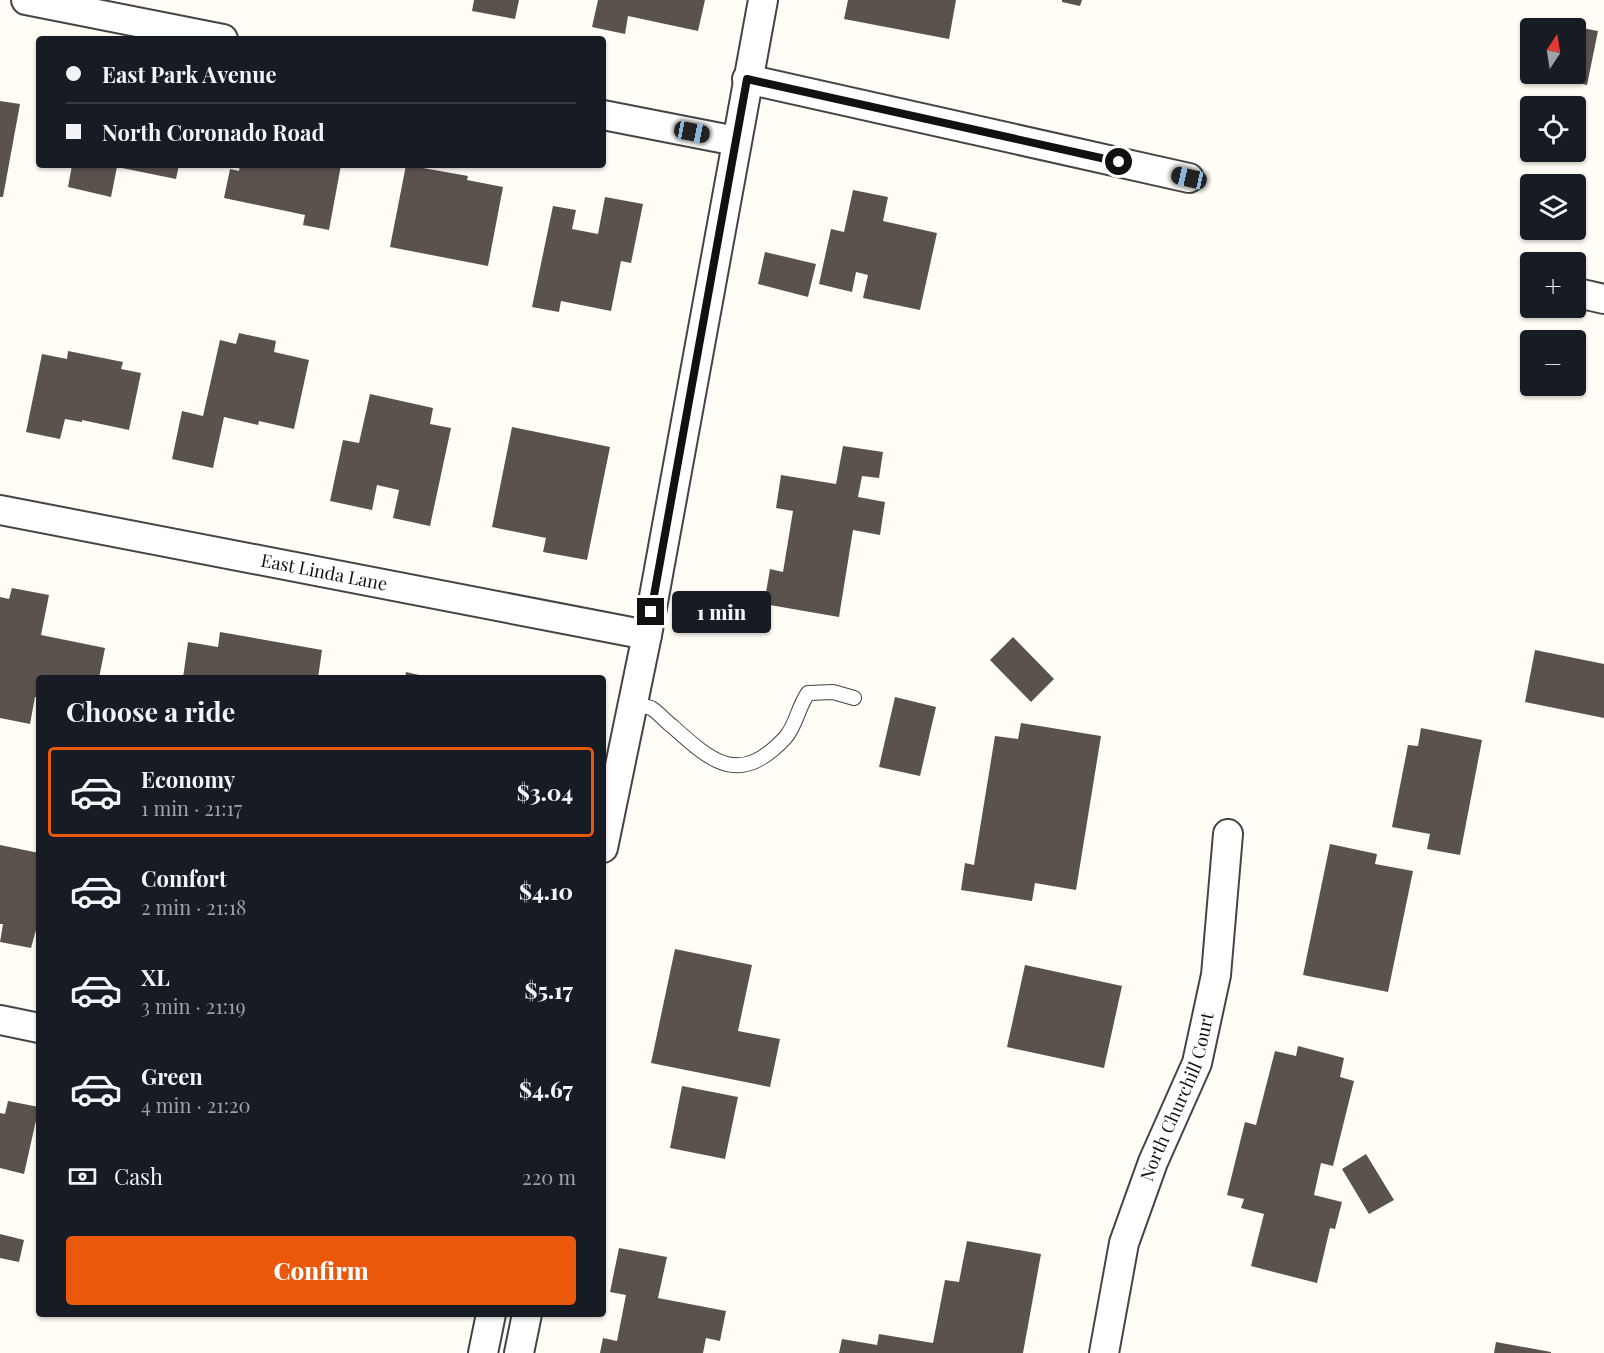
<!DOCTYPE html>
<html lang="en">
<head>
<meta charset="utf-8">
<style>
	:root { --surface:#171b24; --page:#20242c; --text:#f1f3f6; --muted:#9ea1a6; --line:#363941; --accent:#ea580c }
	body { margin:0; font-family:"Playfair Display",serif; background:var(--page); color:var(--text); height:100vh; display:flex; flex-direction:column; font-size:22px; white-space:nowrap }
	* { box-sizing:border-box; margin:0 }
	p { font-size:20px; color:var(--muted) }
	.icon { flex:none; width:33px; height:33px; fill:none; stroke:currentColor; stroke-width:2; stroke-linecap:round; stroke-linejoin:round }
	.map { position:relative; flex:1; overflow:hidden }
	.details { position:absolute; left:36px; top:675px; width:570px; height:642px; display:flex; flex-direction:column; background:var(--surface); border-radius:6px; box-shadow:0 2px 4px #0004 }
	.details>* { flex:none }
	.guide { position:absolute; left:36px; top:36px; width:570px; height:132px; border-radius:6px; box-shadow:0 2px 4px #0004; display:grid; align-content:center; height:132px; padding:0 30px; background:var(--surface) }
	.needle { width:39px; rotate:12deg }
	.fabs { position:absolute; left:1520px; top:18px; display:grid; gap:12px }
	.fabs a { display:grid; place-items:center; width:66px; height:66px; border-radius:6px; background:var(--surface); box-shadow:0 2px 4px #0004; font-size:30px }
	.end { position:absolute; width:27px; height:27px; margin:-14px; border:8px solid #111; background:#fff; box-shadow:0 0 0 3px #fff }
	.from { border-radius:50% }
	.bubble { position:absolute; height:42px; border-radius:6px; background:var(--surface); box-shadow:0 2px 4px #0004; font-size:20px; font-weight:800; line-height:42px; text-align:center }
	.car { position:absolute; width:18px; height:36px; margin:-18px -9px; border-radius:8px; box-shadow:0 0 4px 2px #0007; background:linear-gradient(#222 24%,#8ab4d8 0 40%,#222 0 76%,#8ab4d8 0 86%,#222 0) }
	.guide b { display:flex; align-items:center; gap:21px; height:57px; font-size:22px }
	.guide b+b { border-top:2px solid var(--line) }
	.guide i { width:15px; height:15px; background:var(--text) }
	ul { padding:0; list-style:none }
	li { display:flex; align-items:center; gap:18px; height:90px; margin:0 12px 9px; padding:0 18px; border:3px solid transparent; border-radius:6px }
	li div { flex:1 }
	li b { display:block; font-size:22px }
	li em { font-style:normal; font-weight:800 }
	li.current { border-color:var(--accent) }
	li>.icon { width:54px; height:54px; stroke-width:1.5 }
	h2 { padding:0 30px; font-size:27px; line-height:72px }
	.pay { display:flex; align-items:center; gap:15px; height:66px; padding:0 30px; font-size:22px }
	.pay p { margin-inline-start:auto }
	.action { display:flex; gap:12px; margin-top:auto; padding:12px 30px }
	.action a { flex:1; height:69px; border-radius:6px; background:var(--accent); color:#fff; font-size:24px; font-weight:800; line-height:69px; text-align:center }
	.map>svg:first-child { display:block }
	.building { fill:#5a524d }
	.lines { fill:none; stroke-linecap:round; stroke-linejoin:round }
	.service-casing { stroke:#444; stroke-width:16 }
	.minor-casing { stroke:#444; stroke-width:32 }
	.service { stroke:#fff; stroke-width:14 }
	.minor { stroke:#fff; stroke-width:28 }
	.route { stroke:#111; stroke-width:8 }
	.labels { text-anchor:middle; stroke-width:6; stroke-linejoin:round; paint-order:stroke }
	.street-label { font-size:18px; fill:#111; stroke:#fff }
</style>
</head>
<body>
<div class="map">
<svg width="1604" height="1353" viewBox="0 0 1604 1353">
	<rect width="100%" height="100%" fill="#fffdf5"/>
	<path class="building" d="M474,0H519L515,19L472,11Z
		M598,0H705L698,31L628,16L625,34L592,27Z
		M848,0H956L949,39L844,19Z
		M1062,0H1082L1080,6L1062,2Z
		M1556,23L1598,31L1587,85L1545,76L1546,74H1575V28H1555Z
		M0,101L20,104L3,197H0Z
		M72,165H179L176,179L117,167L111,197L68,187Z
		M240,165H341L329,230L303,225L305,215L224,198L230,169L239,171Z
		M406,165L468,176L467,180L503,187L488,266L390,247Z
		M853,190L888,197L883,221L937,233L920,310L863,298L868,275L856,272L852,292L819,284L831,229L844,232Z
		M605,197L643,204L631,263L621,261L611,311L561,301L559,312L532,307L553,206L576,210L572,229L598,234Z
		M765,252L816,264L808,297L758,284Z
		M239,333L276,341L274,352L309,360L294,429L259,421L258,425L224,417L213,468L172,459L182,411L203,416L220,340L236,344Z
		M68,351L123,362L121,369L141,373L129,430L82,420V422L65,419L60,439L26,432L42,354L67,359Z
		M370,394L433,408L430,424L451,428L430,526L393,518L399,490L377,485L372,510L330,501L343,440L359,443Z
		M512,427L610,447L587,560L543,552L546,538L492,527Z
		M843,446L883,452L879,478L862,476L858,497L885,502L880,535L853,530L839,617L764,604L770,569L783,572L793,511L776,508L781,475L836,484Z
		M12,588L49,595L41,635L105,648L99,678H39V697H35L30,724L0,718V597L9,599Z
		M220,632L322,650L318,678H183L188,642L218,647Z
		M1013,637L1054,679L1031,702L990,660Z
		M1535,650L1604,664V718L1525,702Z
		M406,672L428,677V678H405Z
		M895,697L936,707L920,776L879,767Z
		M1021,723L1101,736L1076,890L1035,883L1032,901L961,890L965,863L974,865L995,736L1018,739Z
		M1421,728L1482,740L1460,855L1427,849L1430,834L1392,827L1408,745L1418,746Z
		M1330,844L1377,854L1375,864L1413,871L1388,992L1303,975Z
		M0,845L39,853V919L31,948L0,942L3,924H0Z
		M675,949L752,965L738,1031L780,1039L770,1087L651,1063Z
		M1025,965L1122,986L1104,1068L1007,1047Z
		M1298,1046L1344,1058L1340,1077L1354,1081L1333,1166L1321,1163L1314,1195L1342,1202L1335,1229L1330,1228L1317,1283L1251,1266L1264,1214L1241,1208L1244,1199L1227,1195L1245,1122L1256,1125L1275,1051L1296,1056Z
		M682,1086L738,1097L725,1159L670,1148Z
		M8,1101L39,1107L24,1174L0,1168V1113L5,1114Z
		M1366,1154L1394,1200L1369,1214L1342,1169Z
		M0,1234L24,1240L19,1262L0,1258Z
		M967,1241L1041,1254L1023,1353H839L842,1339L877,1345L879,1334L933,1343L945,1280L959,1282Z
		M619,1248L667,1257L658,1298L726,1311L720,1341L706,1338L703,1353H600L603,1338L617,1341L626,1295L610,1292Z
		M1496,1342L1551,1352V1353H1494Z"/>
	<g class="lines">
		<defs>
			<path id="service" d="M633,703C638,705 645,706 651,708C658,712 665,721 672,726C712,762 739,787 785,738C796,726 798,707 808,693L833,692L854,698"/>
			<g id="minor">
				<path d="M26,0L223,39"/>
				<path d="M747,79L1189,178"/>
				<path d="M603,115L736,141"/>
				<path d="M1582,294L1604,299"/>
				<path id="s1" d="M0,510L647,635"/>
				<path d="M603,848L647,635L763,0"/>
				<path d="M0,1020L39,1028"/>
				<path d="M483,1353L491,1314"/>
				<path d="M519,1353L527,1314"/>
				<path id="s2" d="M1104,1353L1124,1243L1153,1162L1197,1063L1216,975L1228,834"/>
			</g>
		</defs>
		<use href="#service" class="service-casing"/>
		<use href="#minor" class="minor-casing"/>
		<use href="#service" class="service"/>
		<use href="#minor" class="minor"/>
	</g>
	<g class="lines">
		<path class="route" d="M651,612L747,79L1119,162"/>
	</g>
	<g class="labels">
		<g class="street-label">
			<text dy="6" stroke="none"><textPath href="#s1" startOffset="330">East Linda Lane</textPath></text>
			<text dy="6" stroke="none"><textPath href="#s2" startOffset="268">North Churchill Court</textPath></text>
		</g>
	</g>
</svg>
<div class="fabs">
<a><svg class="needle" viewBox="-14 -14 28 28"><path d="M0-13l5 13h-10z" fill="#e53935"/><path d="M0 13l5-13h-10z" fill="#9ea1a6"/></svg></a>
<a><svg class="icon" aria-label="locate" viewBox="0 0 24 24"><circle cx="12" cy="12" r="6"/><path d="M12 2v4M12 18v4M2 12h4M18 12h4"/></svg></a>
<a><svg class="icon" aria-label="layers" viewBox="0 0 24 24"><path d="M12 4l9 5-9 5-9-5zM3 14l9 5 9-5"/></svg></a>
<a>+</a>
<a>−</a>
</div>
<i class="end from" style="left:1119px;top:162px"></i>
<i class="end" style="left:651px;top:612px"></i>
<div class="bubble" style="left:672px;top:591px;width:99px">1 min</div>
<i class="car" style="left:692px;top:132px;rotate:101deg"></i>
<i class="car" style="left:1189px;top:178px;rotate:283deg"></i>
<div class="guide">
<b><i class="from"></i>East Park Avenue</b>
<b><i></i>North Coronado Road</b>
</div>
<section class="details">
<h2>Choose a ride</h2>
<ul>
<li class="current"><svg class="icon" aria-label="car" viewBox="0 0 24 24"><path d="M5 17H2v-5l4-1 3-4h7l3 4 3 1v5h-3M9 17h6M6 11h13"/><circle cx="7" cy="17" r="2"/><circle cx="17" cy="17" r="2"/></svg><div><b>Economy</b><p>1 min · 21:17</p></div><em>$3.04</em></li>
<li><svg class="icon" aria-label="car" viewBox="0 0 24 24"><path d="M5 17H2v-5l4-1 3-4h7l3 4 3 1v5h-3M9 17h6M6 11h13"/><circle cx="7" cy="17" r="2"/><circle cx="17" cy="17" r="2"/></svg><div><b>Comfort</b><p>2 min · 21:18</p></div><em>$4.10</em></li>
<li><svg class="icon" aria-label="car" viewBox="0 0 24 24"><path d="M5 17H2v-5l4-1 3-4h7l3 4 3 1v5h-3M9 17h6M6 11h13"/><circle cx="7" cy="17" r="2"/><circle cx="17" cy="17" r="2"/></svg><div><b>XL</b><p>3 min · 21:19</p></div><em>$5.17</em></li>
<li><svg class="icon" aria-label="car" viewBox="0 0 24 24"><path d="M5 17H2v-5l4-1 3-4h7l3 4 3 1v5h-3M9 17h6M6 11h13"/><circle cx="7" cy="17" r="2"/><circle cx="17" cy="17" r="2"/></svg><div><b>Green</b><p>4 min · 21:20</p></div><em>$4.67</em></li>
</ul>
<div class="pay"><svg class="icon" aria-label="cash" viewBox="0 0 24 24"><path d="M3 7h18v10H3z"/><circle cx="12" cy="12" r="2"/></svg>Cash<p>220 m</p></div>
<div class="action"><a>Confirm</a></div>
</section>
</div>
</body>
</html>
